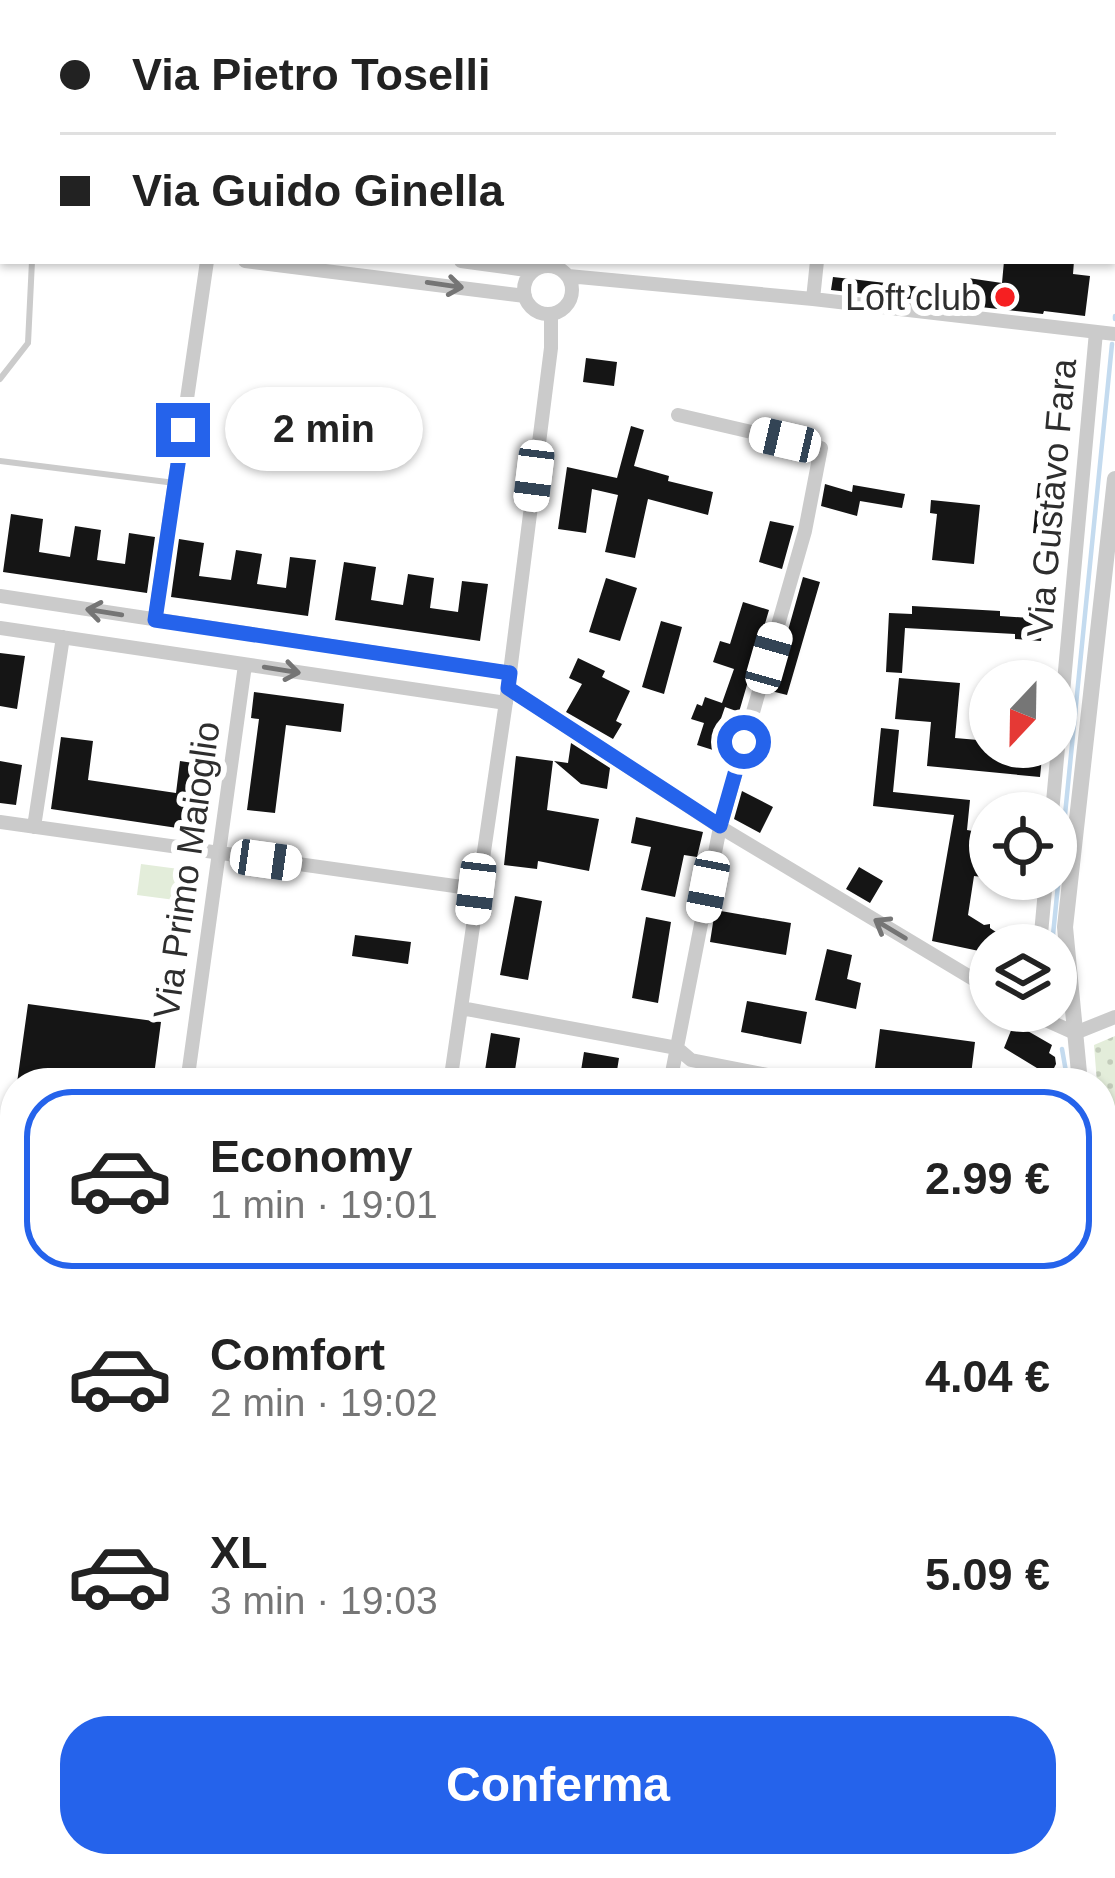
<!DOCTYPE html>
<html lang="it">
<head>
<meta charset="utf-8">
<style>
	:root { --surface:#fff; --page:#f6f6f6; --text:#222; --muted:#767676; --line:#e0e0e0; --accent:#2563eb }
	body { margin:0; font-family:Helvetica,sans-serif; background:var(--page); color:var(--text); height:100vh; display:flex; flex-direction:column; font-size:45px; white-space:nowrap }
	* { box-sizing:border-box; margin:0 }
	p { font-size:39px; color:var(--muted) }
	.icon { flex:none; width:66px; height:66px; fill:none; stroke:currentColor; stroke-width:2; stroke-linecap:round; stroke-linejoin:round }
	.map { position:relative; flex:1; overflow:hidden }
	.drawer { position:absolute; left:0px; top:1068px; width:1116px; height:810px; display:flex; flex-direction:column; background:var(--surface); border-radius:48px 48px 0 0; box-shadow:0 3px 9px #0004 }
	.drawer>* { flex:none }
	.banner { position:absolute; left:0px; top:0px; width:1116px; height:264px; box-shadow:0 3px 9px #0004; display:grid; align-content:center; height:264px; padding:0 60px; background:var(--surface) }
	.needle { width:78px; rotate:202deg }
	.tools { position:absolute; left:969px; top:660px; display:grid; gap:24px }
	.tools a { display:grid; place-items:center; width:108px; height:108px; border-radius:50%; background:var(--surface); box-shadow:0 3px 9px #0004; font-size:60px }
	.end { position:absolute; width:54px; height:54px; margin:-27px; border:15px solid #2563eb; background:#fff; box-shadow:0 0 0 6px #fff }
	.from { border-radius:50% }
	.bubble { position:absolute; height:84px; border-radius:42px; background:var(--surface); box-shadow:0 3px 9px #0004; font-size:39px; font-weight:800; line-height:84px; text-align:center }
	.car { position:absolute; width:36px; height:72px; margin:-36px -18px; border-radius:15px; box-shadow:0 0 9px 3px #0007; background:linear-gradient(#fff 24%,#345 0 40%,#fff 0 76%,#345 0 86%,#fff 0) }
	.banner b { display:flex; align-items:center; gap:42px; height:114px; font-size:45px }
	.banner b+b { border-top:3px solid var(--line) }
	.banner i { width:30px; height:30px; background:var(--text) }
	ul { padding:21px 0 0; list-style:none }
	li { display:flex; align-items:center; gap:36px; height:180px; margin:0 24px 18px; padding:0 36px; border:6px solid transparent; border-radius:48px }
	li div { flex:1 }
	li b { display:block; font-size:45px }
	li em { font-style:normal; font-weight:800 }
	li.active { border-color:var(--accent) }
	li>.icon { width:108px; height:108px; stroke-width:1.5 }
	.button { display:flex; gap:24px; margin-top:auto; padding:24px 60px }
	.button a { flex:1; height:138px; border-radius:48px; background:var(--accent); color:#fff; font-size:48px; font-weight:800; line-height:138px; text-align:center }
	.map>svg:first-child { display:block }
	.grass { fill:url(#grass-dots) }
	.pitch { fill:#e3edda }
	.lines { fill:none; stroke-linecap:round; stroke-linejoin:round }
	.stream { stroke:#c4dbef; stroke-width:4.5 }
	.building { fill:#151515 }
	.service { stroke:#cbcbcb; stroke-width:6 }
	.minor { stroke:#cbcbcb; stroke-width:14 }
	.tertiary { stroke:#cbcbcb; stroke-width:16 }
	.primary { stroke:#a6a6a6; stroke-width:21 }
	.oneway { stroke:#757575 }
	.route { stroke:#2563eb; stroke-width:15 }
	.poi-dot { fill:#f61f21; stroke:#fff; stroke-width:4.5 }
	.labels { text-anchor:middle; stroke-width:12; stroke-linejoin:round; paint-order:stroke }
	.poi-label { font-size:36px; fill:#2e2e2e; stroke:#fff; text-anchor:end }
	.street-label { font-size:36px; fill:#2e2e2e; stroke:#fff }
</style>
</head>
<body>
<div class="map">
<svg width="1115" height="1878" viewBox="0 0 1115 1878">
	<defs>
		<pattern id="grass-dots" width="8" height="8" patternUnits="userSpaceOnUse" patternTransform="scale(3)"><rect width="8" height="8" fill="#e3edda"/><path d="M2 2h.1M6 6h.1" fill="none" stroke="#c3ccbb" stroke-width="1.8" stroke-linecap="round"/></pattern>
	</defs>
	<rect width="100%" height="100%" fill="#fff"/>
	<path class="grass" d="M1115,1036V1159L1105,1162L1101,1083H1097L1094,1045Z"/>
	<path class="pitch" d="M141,864L194,871L190,902L137,895Z"/>
	<g class="lines">
		<path class="stream" d="M1115,319V316
			M1052,945L1112,344
			M1062,1049L1068,1083"/>
	</g>
	<path class="building" d="M1004,261H1074L1073,274L1090,276L1085,316L1044,311L1043,314L831,290L833,277L965,292L968,278L1002,283Z
		M586,358L617,362L614,386L583,382Z
		M631,426L644,430L634,466L669,476L668,481L713,492L708,515L648,499L635,558L605,552L618,495L592,489L586,533L558,529L567,467L617,478Z
		M1038,483L1068,486L1063,536L1033,533Z
		M825,484L852,492L853,485L905,494L902,508L860,501L857,516L821,506Z
		M931,500L980,505L974,564L932,560L937,514L930,513Z
		M11,514L43,519L39,552L70,557L75,526L101,530L97,560L125,564L129,533L155,537L147,593L3,572Z
		M770,521L794,526L782,569L759,562Z
		M179,539L204,543L199,576L231,580L236,550L262,554L257,584L286,588L290,557L316,560L308,616L171,597Z
		M344,562L376,567L371,600L403,605L408,574L434,578L430,608L458,612L462,581L488,584L480,641L335,620Z
		M803,577L820,582L787,695L771,691Z
		M606,578L637,588L620,641L589,632Z
		M743,602L769,610L739,712L725,707L716,733L734,739L729,755L697,745L704,723L691,719L697,704L702,706L705,697L722,703L734,669L713,662L720,641L730,644Z
		M912,606L1000,611V616L1043,619L1041,641L1015,639V634L905,628L902,673L886,672L889,613L912,614Z
		M661,621L682,627L664,694L642,687Z
		M0,653L25,656L17,709L0,706Z
		M578,658L605,671L602,677L630,691L616,721L622,724L613,739L566,712L582,684L569,678Z
		M899,678L960,683L955,738L990,741V747H1043L1040,777L927,766L931,722L895,719Z
		M254,692L344,704L341,732L286,725L275,813L247,810L259,719L251,718Z
		M881,728L899,730L893,792L970,800L967,830L990,834V878L974,876L968,915L984,925L990,924V928L999,934L995,945H990V976L976,967L979,951L932,941L954,815L873,806Z
		M61,737L93,741L88,780L176,793L180,761L213,766L204,832L51,809Z
		M571,743L610,768L607,789L581,784L554,761L568,763Z
		M516,756L553,761L547,810L599,819L589,871L538,861L537,869L504,865Z
		M0,761L22,765L16,805L0,803Z
		M742,791L773,807L760,833L734,819Z
		M636,817L703,832L697,857L684,855L675,897L641,890L651,847L631,843Z
		M859,867L883,881L870,903L846,889Z
		M515,896L542,901L528,980L500,975Z
		M715,910L791,923L786,955L710,942Z
		M646,917L671,922L658,1003L632,998Z
		M355,935L411,942L408,964L352,956Z
		M827,949L852,955L847,979L861,983L856,1009L815,1000Z
		M747,1001L807,1012L801,1044L741,1032Z
		M28,1004L161,1022L153,1083H17Z
		M1014,1023L1052,1045L1049,1053L1055,1057L1056,1064L1050,1076L1004,1048Z
		M880,1029L975,1042L970,1083H923L874,1076Z
		M491,1033L520,1038L513,1083H483Z
		M584,1052L619,1058L615,1083H579Z
		M1103,1320H1115V1396H1103Z
		M0,1355L15,1357V1452L0,1450Z
		M0,1478L15,1479V1563L0,1562Z
		M0,1854L15,1858V1863H33L75,1874L74,1878H0Z
		M171,1863H441L439,1878H168Z
		M999,1863H1054L1055,1878H1000Z"/>
	<g class="lines">
		<path class="service" d="M0,379L28,343L32,261
			M0,461L175,483
			M0,1470L15,1472"/>
		<path class="minor" d="M0,201L3,202
			M0,227H3
			M245,261L525,296
			M461,261L533,271
			M524 290a24 24 0 1 1 48 0a24 24 0 1 1-48 0Z
			M568,276L813,299L1115,334
			M813,299L817,261
			M0,596L510,673
			M155,619L207,261
			M0,628L506,703
			M508,688L720,827L990,989
			M1052,813L1096,332
			M0,822L476,889
			M34,827L63,637
			M1040,945L1046,879
			M461,1008L677,1048L691,1060L808,1083
			M1026,1011L1075,1033L1115,1017
			M187,1083L245,665
			M450,1083L508,688L551,348V314
			M670,1083L720,827L805,531L821,448L678,415
			M1101,1256L1115,1255
			M0,1319L15,1322
			M1101,1407H1115
			M1101,1491L1108,1486L1115,1487
			M1101,1509L1115,1514
			M1101,1722L1115,1805
			M669,1863L674,1878"/>
		<path class="tertiary" d="M1080,1083L1065,927L1115,479
			M651,1878L659,1863"/>
		<path class="primary" d="M0,1589L15,1590
			M1101,1614L1115,1615
			M1101,1631H1115"/>
	</g>
	<defs><path id="oneway-shaft" d="M-6 0H5M1.5-3L5.5 0L1.5 3" fill="none" stroke-width="1.6" stroke-linecap="round" stroke-linejoin="round" transform="scale(3)"/></defs>
	<g class="oneway">
		<use href="#oneway-shaft" transform="translate(445 285) rotate(8)"/>
		<use href="#oneway-shaft" transform="translate(104 612) rotate(-171)"/>
		<use href="#oneway-shaft" transform="translate(282 670) rotate(9)"/>
		<use href="#oneway-shaft" transform="translate(890 929) rotate(-149)"/>
	</g>
	<g class="lines">
		<path class="route" d="M183,430L155,620L510,673L508,688L720,826L744,742"/>
	</g>
	<circle class="poi-dot" cx="1005" cy="297" r="12"/>
	<g class="labels">
		<g class="poi-label">
			<text x="981" y="310">Loft club</text>
		</g>
		<g class="street-label">
			<text transform="translate(1051 498) rotate(-85)" y="13">Via Gustavo Fara</text>
			<text transform="translate(186 870) rotate(-82)" y="13">Via Primo Maioglio</text>
		</g>
	</g>
</svg>
<div class="tools">
<a><svg class="needle" viewBox="-14 -14 28 28"><path d="M0-13l5 13h-10z" fill="#e53935"/><path d="M0 13l5-13h-10z" fill="#767676"/></svg></a>
<a><svg class="icon" aria-label="locate" viewBox="0 0 24 24"><circle cx="12" cy="12" r="6"/><path d="M12 2v4M12 18v4M2 12h4M18 12h4"/></svg></a>
<a><svg class="icon" aria-label="layers" viewBox="0 0 24 24"><path d="M12 4l9 5-9 5-9-5zM3 14l9 5 9-5"/></svg></a>
</div>
<i class="end from" style="left:744px;top:742px"></i>
<i class="end" style="left:183px;top:430px"></i>
<div class="bubble" style="left:225px;top:387px;width:198px">2 min</div>
<i class="car" style="left:785px;top:440px;rotate:283deg"></i>
<i class="car" style="left:534px;top:476px;rotate:187deg"></i>
<i class="car" style="left:769px;top:658px;rotate:16deg"></i>
<i class="car" style="left:266px;top:860px;rotate:98deg"></i>
<i class="car" style="left:708px;top:887px;rotate:191deg"></i>
<i class="car" style="left:476px;top:889px;rotate:187deg"></i>
<div class="banner">
<b><i class="from"></i>Via Pietro Toselli</b>
<b><i></i>Via Guido Ginella</b>
</div>
<section class="drawer">
<ul>
<li class="active"><svg class="icon" aria-label="car" viewBox="0 0 24 24"><path d="M5 17H2v-5l4-1 3-4h7l3 4 3 1v5h-3M9 17h6M6 11h13"/><circle cx="7" cy="17" r="2"/><circle cx="17" cy="17" r="2"/></svg><div><b>Economy</b><p>1 min · 19:01</p></div><em>2.99 €</em></li>
<li><svg class="icon" aria-label="car" viewBox="0 0 24 24"><path d="M5 17H2v-5l4-1 3-4h7l3 4 3 1v5h-3M9 17h6M6 11h13"/><circle cx="7" cy="17" r="2"/><circle cx="17" cy="17" r="2"/></svg><div><b>Comfort</b><p>2 min · 19:02</p></div><em>4.04 €</em></li>
<li><svg class="icon" aria-label="car" viewBox="0 0 24 24"><path d="M5 17H2v-5l4-1 3-4h7l3 4 3 1v5h-3M9 17h6M6 11h13"/><circle cx="7" cy="17" r="2"/><circle cx="17" cy="17" r="2"/></svg><div><b>XL</b><p>3 min · 19:03</p></div><em>5.09 €</em></li>
</ul>
<div class="button"><a>Conferma</a></div>
</section>
</div>
</body>
</html>
